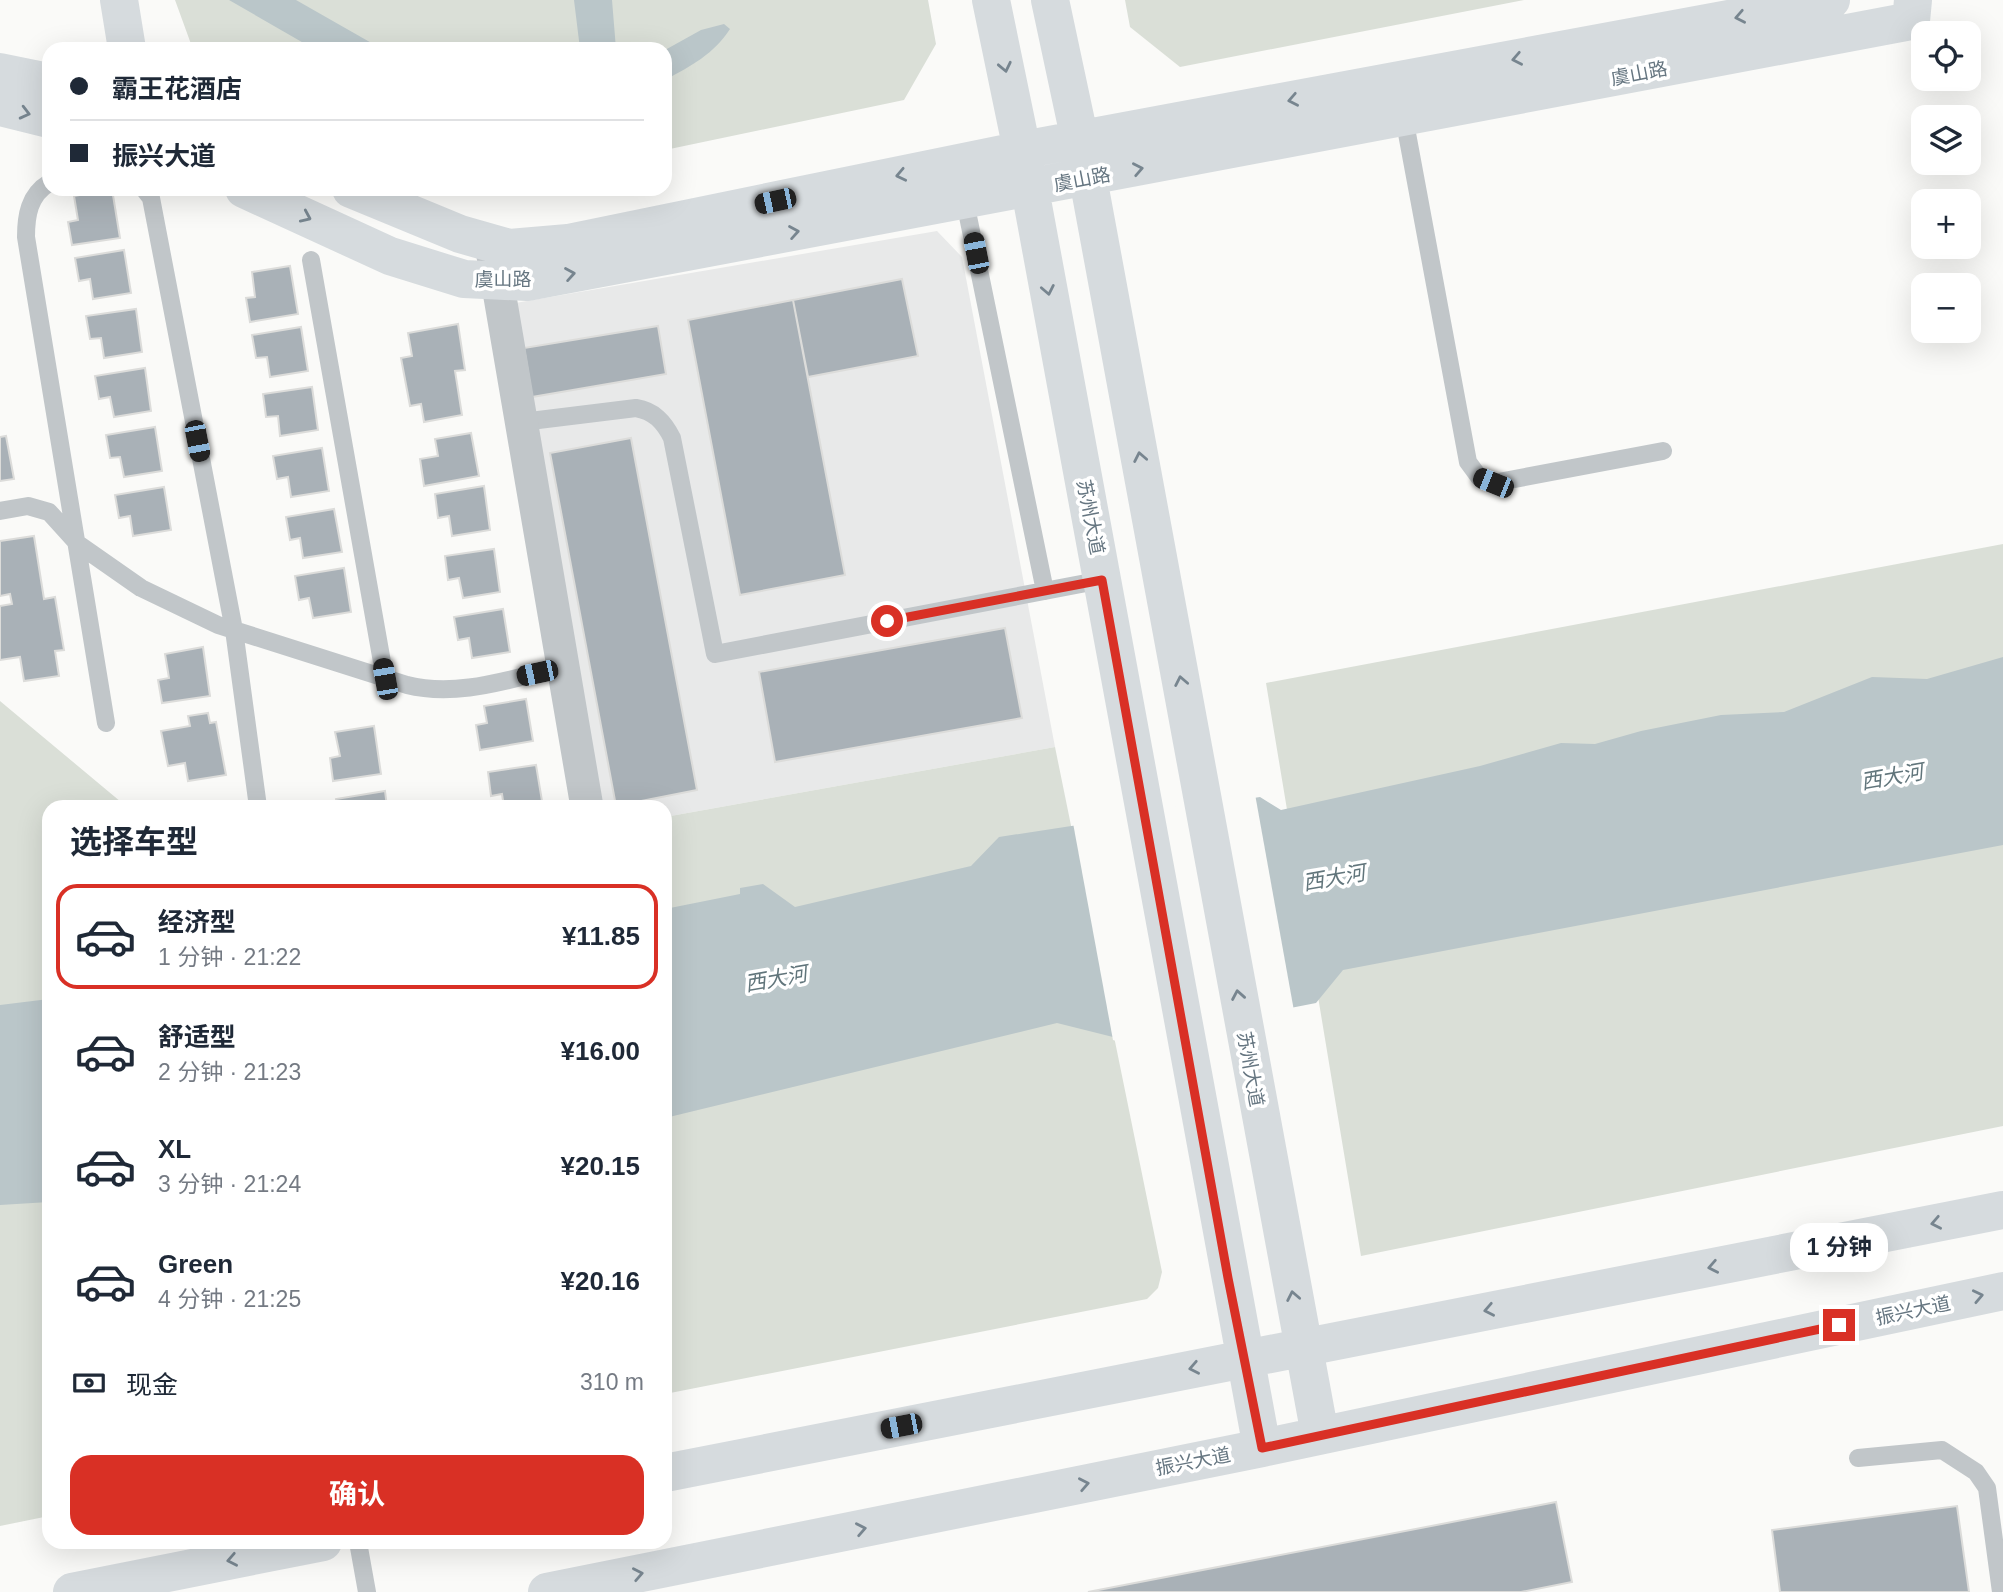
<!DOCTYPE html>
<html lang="zh">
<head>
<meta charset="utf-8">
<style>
	:root { --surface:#fff; --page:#f6f6f7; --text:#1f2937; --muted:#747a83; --line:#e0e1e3; --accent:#d93025 }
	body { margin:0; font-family:Helvetica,"Noto Sans SC",sans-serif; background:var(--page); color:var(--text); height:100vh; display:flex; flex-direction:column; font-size:26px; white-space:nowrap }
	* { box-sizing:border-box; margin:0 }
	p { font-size:23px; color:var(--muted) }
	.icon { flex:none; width:38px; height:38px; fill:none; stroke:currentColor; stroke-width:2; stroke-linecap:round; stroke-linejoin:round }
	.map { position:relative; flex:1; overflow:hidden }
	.details { position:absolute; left:42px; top:800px; width:630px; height:749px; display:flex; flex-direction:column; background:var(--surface); border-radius:21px; box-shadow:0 7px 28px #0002 }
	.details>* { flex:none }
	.hud { position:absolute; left:42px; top:42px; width:630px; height:154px; border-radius:21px; box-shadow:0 7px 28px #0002; display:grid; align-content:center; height:154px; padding:0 28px; background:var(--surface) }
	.controls { position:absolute; left:1911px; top:21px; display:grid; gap:14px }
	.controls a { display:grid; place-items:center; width:70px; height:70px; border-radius:14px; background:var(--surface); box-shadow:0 7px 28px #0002; font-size:35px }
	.end { position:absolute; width:32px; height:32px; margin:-16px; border:9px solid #d93025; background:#fff; box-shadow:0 0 0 4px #fff }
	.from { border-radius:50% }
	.bubble { position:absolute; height:49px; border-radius:21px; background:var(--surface); box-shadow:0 7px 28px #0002; font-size:23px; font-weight:700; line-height:49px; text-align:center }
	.car { position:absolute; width:21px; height:42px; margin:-21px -10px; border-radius:9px; box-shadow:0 0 5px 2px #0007; background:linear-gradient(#222 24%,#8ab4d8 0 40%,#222 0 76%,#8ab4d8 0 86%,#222 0) }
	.hud b { display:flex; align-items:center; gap:24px; height:66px; font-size:26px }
	.hud b+b { border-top:2px solid var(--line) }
	.hud i { width:18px; height:18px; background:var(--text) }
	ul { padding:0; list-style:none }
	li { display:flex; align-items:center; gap:21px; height:105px; margin:0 14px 10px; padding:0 14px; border:4px solid transparent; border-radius:21px }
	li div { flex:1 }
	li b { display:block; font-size:26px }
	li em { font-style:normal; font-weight:700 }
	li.current { border-color:var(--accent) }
	li>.icon { width:63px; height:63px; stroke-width:1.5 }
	h2 { padding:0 28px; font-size:32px; line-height:84px }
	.pay { display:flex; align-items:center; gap:18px; height:77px; padding:0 28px; font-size:26px }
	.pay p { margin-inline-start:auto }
	.cta { display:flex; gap:14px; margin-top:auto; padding:14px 28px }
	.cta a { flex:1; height:80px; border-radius:21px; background:var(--accent); color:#fff; font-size:28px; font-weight:700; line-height:80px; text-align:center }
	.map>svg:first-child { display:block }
	.built { fill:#e8e9e9 }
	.green { fill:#dadfd7 }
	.water { fill:#bac6c9 }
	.pier { fill:#fafaf8 }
	.building { fill:#a9b1b7; stroke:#dcdcda; stroke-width:2 }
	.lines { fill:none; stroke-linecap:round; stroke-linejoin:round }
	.lane { stroke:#c1c6c9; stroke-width:18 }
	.street { stroke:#c1c6c9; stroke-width:33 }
	.secondary { stroke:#d6dbde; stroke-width:38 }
	.oneway { stroke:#77858f }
	.route { stroke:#d93025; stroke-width:9 }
	.labels { text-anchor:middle; stroke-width:7; stroke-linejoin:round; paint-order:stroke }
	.street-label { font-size:19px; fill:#667681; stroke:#fff }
	.water-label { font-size:21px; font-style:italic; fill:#61757b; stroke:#fff }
</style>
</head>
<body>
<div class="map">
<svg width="2003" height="1592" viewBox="0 0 2003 1592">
	<rect width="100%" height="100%" fill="#fafaf8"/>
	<path class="built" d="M937,231L962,257L1055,747L665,817V807H573L486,308Z"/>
	<path class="green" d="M175,0H928L936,44L904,100L665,150V49H200L191,44Z
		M1125,0H1524L1180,67L1130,27Z
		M2003,544V1126L1361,1256L1266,683Z
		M0,701L127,807H49V1516L0,1526Z
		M1055,747L1162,1272L1158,1288L1147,1299L665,1394V817Z"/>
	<path class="water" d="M229,0H296L382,49H314Z
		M574,0H612L616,49H580Z
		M724,24L730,29C714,54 691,66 665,80V50L701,30Z
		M2003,657V845L1343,970L1316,1003L1125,1040L1057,1023L665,1118V909L740,894V888L763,884L795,907L971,866L999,837L1260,797L1281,810L1480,766L1561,743L1595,744L1641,731L1721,715L1784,712L1872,677L1927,679Z
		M49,999V1202L0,1205V1005Z"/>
	<path class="pier" d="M1255,794L1294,1011L1126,1044L1113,1040L1073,823Z"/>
	<path class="building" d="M112,189L120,238L72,245L68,222L78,220L74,196Z
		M124,250L131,293L93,299L90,279L79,281L75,258Z
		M290,266L298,314L250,322L246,298L255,297L252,272Z
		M902,279L918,356L808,377L793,300Z
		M793,300L845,575L740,595L688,320Z
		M136,309L142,352L104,358L101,338L90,339L86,316Z
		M458,324L465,370L455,371L462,415L424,422L421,404L410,406L401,358L412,356L408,333Z
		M658,326L666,374L532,397L524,348Z
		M301,327L308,371L270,377L267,357L256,358L252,335Z
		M145,368L151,411L114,417L110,397L99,399L95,376Z
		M312,387L318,430L280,436L278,416L266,417L263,394Z
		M155,427L162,471L124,477L120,457L110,458L106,435Z
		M471,433L479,476L424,486L420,459L438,456L435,439Z
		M6,436L14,479L0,481V437Z
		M631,438L697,790L616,806L550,453Z
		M322,448L329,491L291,497L288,477L277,479L273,456Z
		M484,486L490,530L452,536L449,516L438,518L435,494Z
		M164,487L171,530L133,536L130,516L119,518L115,495Z
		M334,509L342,552L303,558L300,538L290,540L286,517Z
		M34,536L44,599L55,597L64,650L55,651L59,676L24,681L20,657L0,660V606L12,604L10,594L0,596V541Z
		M494,549L500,592L463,598L459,578L448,580L445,556Z
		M344,568L351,612L313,618L309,598L299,600L295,576Z
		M503,609L510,652L472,658L469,638L458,640L454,617Z
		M1005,628L1022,718L775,762L759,672Z
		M203,647L210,696L162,703L158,680L169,678L165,654Z
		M526,699L533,741L480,750L476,725L487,723L484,706Z
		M208,713L210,723L216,722L226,775L188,781L185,763L168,766L161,731L190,726L188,716Z
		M374,726L381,774L333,781L330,758L340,756L335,732Z
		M536,765L543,807H504L502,794L491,796L488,772Z
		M385,791L387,807H337L336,799Z
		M1556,1502L1572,1582L1521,1592H1088Z
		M1957,1506L1969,1592H1780L1772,1530Z"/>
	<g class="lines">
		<path class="lane" d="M1403,112L1468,462L1479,477L1493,483L1663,451
			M49,183C29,195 26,216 26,237L106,723
			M144,189L151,198L234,630L258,807
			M964,197L1045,591
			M311,260L385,679
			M522,422L636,408C654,411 664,422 672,438L715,654L1102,580
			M0,511L28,506L49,512L78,544L141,588L218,625L407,685C459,698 512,678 563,667
			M1858,1458L1942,1450L1976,1472L1987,1488L2001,1592
			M358,1542L367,1592"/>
		<path class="street" d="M493,256L587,807"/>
		<path class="secondary" d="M119,0L127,49
			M991,0L1030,189L1262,1448
			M1050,0L1088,178L1320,1435
			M0,72L49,82
			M0,107L49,119
			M244,189L390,256L464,279L527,282L1911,21L1913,0
			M351,189L460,234L509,248L568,243L1022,150L1831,0
			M665,1473L2003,1210
			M72,1592L323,1542
			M547,1592L1262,1448L2003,1291"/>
	</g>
	<defs><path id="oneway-chevron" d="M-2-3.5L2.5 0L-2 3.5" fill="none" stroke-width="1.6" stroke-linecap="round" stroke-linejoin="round" transform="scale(1.75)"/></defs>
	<g class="oneway">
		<use href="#oneway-chevron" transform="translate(1740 17) rotate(169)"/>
		<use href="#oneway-chevron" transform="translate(1517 59) rotate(169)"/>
		<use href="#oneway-chevron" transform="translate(1005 67) rotate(78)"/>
		<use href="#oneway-chevron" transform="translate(1293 100) rotate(169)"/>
		<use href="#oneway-chevron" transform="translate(25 113) rotate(14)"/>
		<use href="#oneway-chevron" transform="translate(1138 169) rotate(-11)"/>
		<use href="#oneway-chevron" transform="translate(901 175) rotate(168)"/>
		<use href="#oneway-chevron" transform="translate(306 217) rotate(24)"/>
		<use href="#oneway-chevron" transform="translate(794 232) rotate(-10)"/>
		<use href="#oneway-chevron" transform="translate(570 274) rotate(-10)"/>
		<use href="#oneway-chevron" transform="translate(1048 290) rotate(79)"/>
		<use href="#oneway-chevron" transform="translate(1140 457) rotate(-101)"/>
		<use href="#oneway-chevron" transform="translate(1181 681) rotate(-101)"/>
		<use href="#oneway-chevron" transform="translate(1238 995) rotate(-100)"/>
		<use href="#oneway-chevron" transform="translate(1936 1223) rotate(169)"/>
		<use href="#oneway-chevron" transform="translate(1713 1267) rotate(169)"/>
		<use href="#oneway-chevron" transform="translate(1293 1296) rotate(-101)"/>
		<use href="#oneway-chevron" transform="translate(1978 1296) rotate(-12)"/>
		<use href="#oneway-chevron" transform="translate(1489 1310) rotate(169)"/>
		<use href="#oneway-chevron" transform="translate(1194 1368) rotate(169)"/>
		<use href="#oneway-chevron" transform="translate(1084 1484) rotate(-11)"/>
		<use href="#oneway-chevron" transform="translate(861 1529) rotate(-11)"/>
		<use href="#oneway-chevron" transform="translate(232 1560) rotate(169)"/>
		<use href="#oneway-chevron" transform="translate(638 1574) rotate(-11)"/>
	</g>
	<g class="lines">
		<path class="route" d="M887,621L1102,580L1228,1278L1262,1448L1839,1325"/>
	</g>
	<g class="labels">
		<g class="street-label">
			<text transform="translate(1639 73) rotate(-11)" y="7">虞山路</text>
			<text transform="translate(1082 179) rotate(-11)" y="7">虞山路</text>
			<text x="503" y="286">虞山路</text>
			<text transform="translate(1091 517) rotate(79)" y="7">苏州大道</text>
			<text transform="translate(1251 1069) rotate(80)" y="7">苏州大道</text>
			<text transform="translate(1913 1310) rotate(-12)" y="7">振兴大道</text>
			<text transform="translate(1193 1461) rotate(-11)" y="7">振兴大道</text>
		</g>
		<g class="water-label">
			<text transform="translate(1892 777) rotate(-10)" y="7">西大河</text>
			<text transform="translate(1334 878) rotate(-10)" y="7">西大河</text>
			<text transform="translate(776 979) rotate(-10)" y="7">西大河</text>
		</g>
	</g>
</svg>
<div class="controls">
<a><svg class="icon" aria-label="locate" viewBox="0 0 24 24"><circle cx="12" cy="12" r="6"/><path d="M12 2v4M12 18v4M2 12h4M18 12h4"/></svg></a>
<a><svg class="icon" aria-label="layers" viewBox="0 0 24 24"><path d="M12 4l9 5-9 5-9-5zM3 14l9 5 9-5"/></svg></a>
<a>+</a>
<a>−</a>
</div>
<i class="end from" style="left:887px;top:621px"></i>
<i class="end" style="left:1839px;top:1325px"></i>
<div class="bubble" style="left:1790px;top:1223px;width:98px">1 分钟</div>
<i class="car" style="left:775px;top:201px;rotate:258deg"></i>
<i class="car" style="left:976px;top:253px;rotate:349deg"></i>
<i class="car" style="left:197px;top:441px;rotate:169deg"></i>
<i class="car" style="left:1493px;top:483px;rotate:292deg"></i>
<i class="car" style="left:537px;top:673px;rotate:258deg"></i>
<i class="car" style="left:385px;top:679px;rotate:350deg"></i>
<i class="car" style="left:901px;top:1426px;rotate:259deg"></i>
<div class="hud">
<b><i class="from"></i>霸王花酒店</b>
<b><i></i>振兴大道</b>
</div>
<section class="details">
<h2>选择车型</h2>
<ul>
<li class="current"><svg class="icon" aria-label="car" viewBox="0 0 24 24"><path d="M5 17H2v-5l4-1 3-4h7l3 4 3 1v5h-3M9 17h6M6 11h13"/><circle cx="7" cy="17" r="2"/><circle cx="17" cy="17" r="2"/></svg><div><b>经济型</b><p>1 分钟 · 21:22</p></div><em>¥11.85</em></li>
<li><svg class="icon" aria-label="car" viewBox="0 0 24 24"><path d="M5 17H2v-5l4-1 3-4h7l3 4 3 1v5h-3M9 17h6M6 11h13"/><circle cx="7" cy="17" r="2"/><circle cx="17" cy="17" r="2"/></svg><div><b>舒适型</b><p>2 分钟 · 21:23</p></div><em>¥16.00</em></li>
<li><svg class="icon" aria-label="car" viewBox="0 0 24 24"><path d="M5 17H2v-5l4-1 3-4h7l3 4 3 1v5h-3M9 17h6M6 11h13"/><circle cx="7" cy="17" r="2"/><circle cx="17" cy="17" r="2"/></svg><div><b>XL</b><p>3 分钟 · 21:24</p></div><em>¥20.15</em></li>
<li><svg class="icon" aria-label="car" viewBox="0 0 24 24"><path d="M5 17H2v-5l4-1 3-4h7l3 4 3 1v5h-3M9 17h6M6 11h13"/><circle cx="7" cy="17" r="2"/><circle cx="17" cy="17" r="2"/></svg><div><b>Green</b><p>4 分钟 · 21:25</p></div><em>¥20.16</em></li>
</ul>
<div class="pay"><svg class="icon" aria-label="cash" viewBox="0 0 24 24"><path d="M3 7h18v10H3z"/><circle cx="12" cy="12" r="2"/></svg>现金<p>310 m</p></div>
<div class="cta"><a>确认</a></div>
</section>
</div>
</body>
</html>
